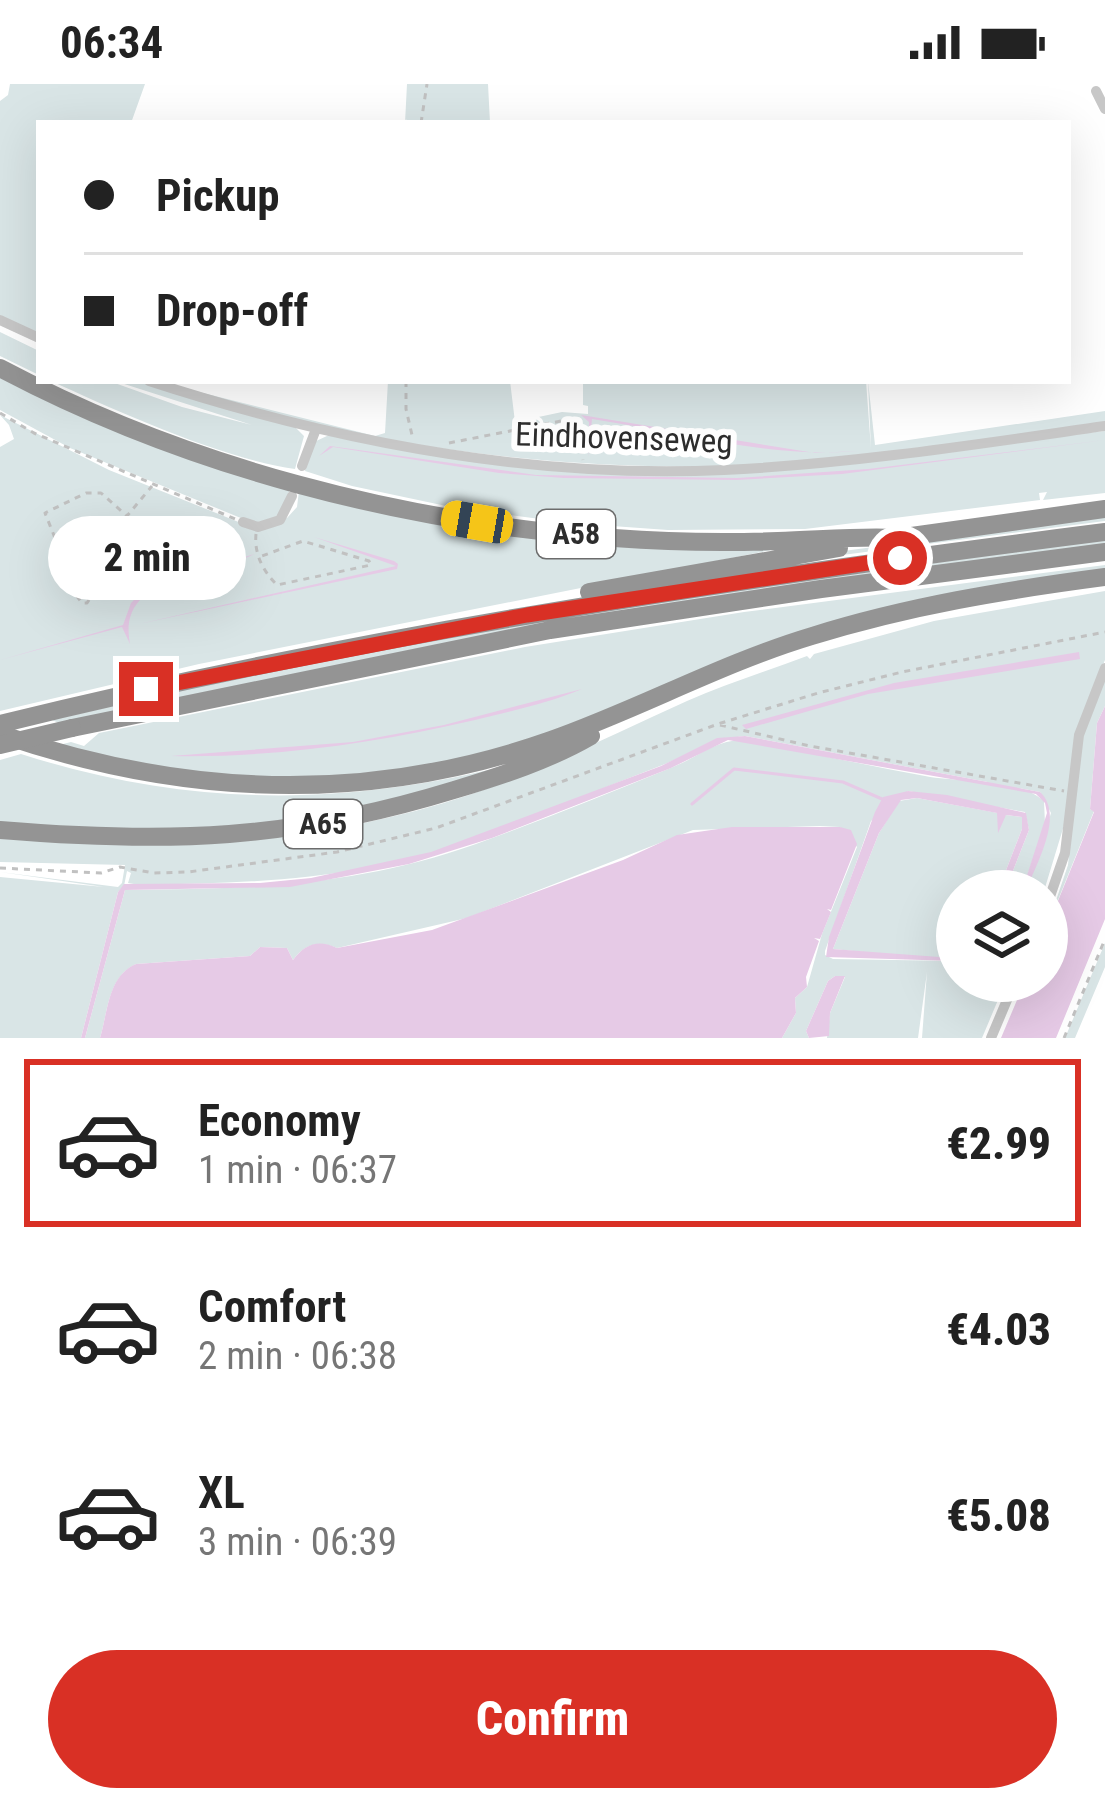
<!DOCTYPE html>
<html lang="en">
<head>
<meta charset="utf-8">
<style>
	:root { --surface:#fff; --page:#f6f6f6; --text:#222; --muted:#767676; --line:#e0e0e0; --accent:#d93025 }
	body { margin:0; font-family:"Roboto Condensed",sans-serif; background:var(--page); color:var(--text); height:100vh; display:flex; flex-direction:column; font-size:45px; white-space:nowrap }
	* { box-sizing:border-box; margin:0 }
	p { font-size:39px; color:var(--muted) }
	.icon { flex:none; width:66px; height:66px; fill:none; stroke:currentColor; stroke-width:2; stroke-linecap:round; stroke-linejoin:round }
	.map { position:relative; height:954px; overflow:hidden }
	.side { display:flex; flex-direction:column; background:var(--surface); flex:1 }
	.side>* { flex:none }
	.banner { position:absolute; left:36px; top:36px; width:1035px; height:264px; border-radius:0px; box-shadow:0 12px 48px #0002; display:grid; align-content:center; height:264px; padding:0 48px; background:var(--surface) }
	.buttons { position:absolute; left:936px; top:786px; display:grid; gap:24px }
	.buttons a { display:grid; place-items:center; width:132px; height:132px; border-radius:50%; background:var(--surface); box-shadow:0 12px 48px #0002; font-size:60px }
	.end { position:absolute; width:54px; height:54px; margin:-27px; border:15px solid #d93025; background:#fff; box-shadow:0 0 0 6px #fff }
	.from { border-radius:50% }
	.bubble { position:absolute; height:84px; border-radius:42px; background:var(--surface); box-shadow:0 12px 48px #0002; font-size:39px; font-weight:800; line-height:84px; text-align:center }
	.car { position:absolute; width:36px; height:72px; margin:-36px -18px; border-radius:15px; box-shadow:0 0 9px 3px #0007; background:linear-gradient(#f5c518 24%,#345 0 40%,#f5c518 0 76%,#345 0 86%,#f5c518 0) }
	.banner b { display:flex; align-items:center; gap:42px; height:114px; font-size:45px }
	.banner b+b { border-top:3px solid var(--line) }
	.banner i { width:30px; height:30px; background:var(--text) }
	ul { padding:21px 0 0; list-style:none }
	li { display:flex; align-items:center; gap:36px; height:168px; margin:0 24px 18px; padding:0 24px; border:6px solid transparent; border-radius:0px }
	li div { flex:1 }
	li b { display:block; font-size:45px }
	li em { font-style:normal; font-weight:800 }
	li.selected { border-color:var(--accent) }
	li>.icon { width:108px; height:108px; stroke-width:1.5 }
	.button { display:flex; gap:24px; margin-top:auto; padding:24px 48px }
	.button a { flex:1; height:138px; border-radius:72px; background:var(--accent); color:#fff; font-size:48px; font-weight:800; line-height:138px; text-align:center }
	.status { display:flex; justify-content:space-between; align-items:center; height:84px; padding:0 60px; background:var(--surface); direction:ltr }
	.status svg { height:33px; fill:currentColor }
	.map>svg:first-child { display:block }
	.green { fill:#d9e5e6 }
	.water { fill:#e6cae6 }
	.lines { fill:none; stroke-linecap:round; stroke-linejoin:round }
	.stream { stroke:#e6cae6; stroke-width:3 }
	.path { stroke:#c1c1c1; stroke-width:3; stroke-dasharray:6 6; stroke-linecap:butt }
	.street { stroke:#c7c7c7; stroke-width:10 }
	.highway { stroke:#949494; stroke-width:18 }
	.highway-bridge { stroke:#949494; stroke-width:18 }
	.route { stroke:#d93025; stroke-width:15 }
	.labels { text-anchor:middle; stroke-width:12; stroke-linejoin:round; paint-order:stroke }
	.shield { fill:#fff; stroke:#6c6c6c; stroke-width:3 }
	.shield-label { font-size:30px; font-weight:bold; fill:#2d2d2d }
	.street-label { font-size:33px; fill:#2d2d2d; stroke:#fff }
</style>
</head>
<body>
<div class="status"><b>06:34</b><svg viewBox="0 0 49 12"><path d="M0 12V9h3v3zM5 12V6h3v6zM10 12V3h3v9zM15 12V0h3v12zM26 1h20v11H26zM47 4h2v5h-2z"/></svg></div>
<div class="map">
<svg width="1105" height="954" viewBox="0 0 1105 954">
	<rect width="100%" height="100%" fill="#fff"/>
	<path class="green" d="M10,0H145L131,39H39V252L0,233V17L8,11Z
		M407,0H488L490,39H408L406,35L405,39Z
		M0,248L39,267V291L0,272Z
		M0,291L290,405L279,434L253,439L70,364L0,326Z
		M51,297H109L182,323L252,341L115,297H139L295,343L304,352L295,385C223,375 119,328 51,297Z
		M155,297L375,352L385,349L388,297H510L515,338L562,328L588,330V322L583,321V297H866L871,365L868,297L875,361L1105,327V341C1003,356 899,375 796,380C578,392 363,365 155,297Z
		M0,331L109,386L251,443L287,434L297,423L299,407L392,429L781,464L199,580L0,627V363L14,355L9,341Z
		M1105,347V409L1043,416L1047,408L1039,409L1040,416L805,445L668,446L570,439L451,423L352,402L305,387L312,359L329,351L463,375L717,387Z
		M1105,432V437L796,477L806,472Z
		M1105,455V462L435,561L59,639L52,636L232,594L597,526Z
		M1105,481V486L950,509L531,656L431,682L297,696L174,688L59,661L71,658L84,662L99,649L525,563L744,528Z
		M1105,507V576L1076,649L1065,738L1044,807H1026L1051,729L1040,708L745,652C710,655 692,670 660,682C598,706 536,731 473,755C366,796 252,799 140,801L128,799L131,789L127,787L124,802L118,808L81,954H0V793L104,803L0,788L118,803L122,799L125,781L0,778V754C161,768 314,762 469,711C544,686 615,649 687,617C726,600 767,587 807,572L810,575L814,570L934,537Z
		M1105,591V622L1097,639L1090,725L1094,727L1047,843L1068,781L1080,656Z
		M739,656C801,666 863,681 925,692C960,699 1016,693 1044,717L1045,740L1022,807H1005L1029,746L1025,728L908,707L871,737L825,867V871L833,875L955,877L833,865L879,749L899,717L917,714L998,729L999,734L1006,731L1022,733V745L998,807H957V897H1006L982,954H922L927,888L918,954H827L830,929L845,893L835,892L828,897L806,947L809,954H782L796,929L795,914L807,903L822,850L857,763L840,743L820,742L693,746L467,834L337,864C318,856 305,860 293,876L287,864L260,863L250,872L136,880C108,893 108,927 100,954H85L125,806C248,805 359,802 476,760C542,736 608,710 673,683C696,674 713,658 739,656Z
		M21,670C194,725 351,723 525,677L470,699L267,745L0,743V676Z
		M1105,859V883L1075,954H1065Z"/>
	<path class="water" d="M581,331L815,369L859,367C770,375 680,348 592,335L588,373L589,338Z
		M1105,356L842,390L737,396L564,394L499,389L333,363L319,372L330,362L536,391L737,394L868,385Z
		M314,453L394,477L398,480L397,485L139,540L396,482Z
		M254,470C211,493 116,489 130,560L122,543L0,576L123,541L131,519L144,506Z
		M1079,568L1080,575L868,610L746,645L742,641L894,599Z
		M582,605C549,619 511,627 475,636C376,659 274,674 171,672L353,658L444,641Z
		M1105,622V835L1056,954H1001L1025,897H1047V844L1094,728L1090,725L1097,639Z
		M745,652L1040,708C1065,731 1036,780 1026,807H1022L1047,729L1045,719L1036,710L728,656L671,684L492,754L409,780L290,803L125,806L85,954H81L118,808L124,800L260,799L311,794L431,768L661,682L717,654Z
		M908,707L947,711L1026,729L1029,746L1005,807H998L1022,745V733L1006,731L998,749L997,729L917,714L901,716L879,749L833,865L952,874L955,877L826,873L829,853L875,728L883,713Z
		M732,743H840L851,746L857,760L831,826L827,825L831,828L820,855L814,854L819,857L806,893L807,903L795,914L796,929L782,954H100C108,927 108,892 136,880L250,872L260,863L287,864L293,876C305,860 318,855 337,864L432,846L623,776L677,751Z
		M835,892H845L830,929L829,952L809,954L806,947L828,897Z"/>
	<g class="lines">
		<path class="stream" d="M692,720L734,685L843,698L882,715"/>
		<path class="path" d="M421,39L427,0
			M406,297V325L412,351
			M0,329L34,349L235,435
			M449,359L566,336L579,341L583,376
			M127,432L130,451L87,519H82L76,511L80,503L89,501L63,474L45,429L86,409H101L127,432L152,402
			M256,450C254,470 263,487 277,501L371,481L369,477L303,457L259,473
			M720,641L810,662L1064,707
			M0,784L101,789L120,783L154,789L188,788L337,768L436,744L718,640L818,609L902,588L1105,548
			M1064,954L1105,855"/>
		<path class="street" d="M1096,7L1105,25
			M0,236L39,254
			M149,297C333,357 529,395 724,386C851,380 979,360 1105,342
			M302,382L316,345
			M243,438L258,443L280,436L292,412
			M1047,821L1065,769L1079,651L1105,584
			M991,954L1015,897"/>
		<path class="highway" d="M0,284C187,383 403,439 614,454C668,458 724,459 778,457C818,456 857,452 897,454
			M890,455L1105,425
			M589,508L839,464
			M0,640C364,550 734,495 1105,448
			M72,644L550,546L821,505L1105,468
			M0,650C183,713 367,721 551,656C639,625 722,579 812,552C908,522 1006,506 1105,493
			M0,746C169,760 291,756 454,706C500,692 550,676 591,652"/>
		<path class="highway-bridge" d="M0,661L72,644"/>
	</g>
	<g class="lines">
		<path class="route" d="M146,605L527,531L900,474"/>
	</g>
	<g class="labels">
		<g class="shield">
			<rect x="537" y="426" width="78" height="48" rx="9"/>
			<rect x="284" y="716" width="78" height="48" rx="9"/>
		</g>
		<g class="shield-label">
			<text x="576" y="460">A58</text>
			<text x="323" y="750">A65</text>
		</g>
		<g class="street-label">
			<text transform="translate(624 353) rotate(2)" y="12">Eindhovenseweg</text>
		</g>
	</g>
</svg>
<div class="buttons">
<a><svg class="icon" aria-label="layers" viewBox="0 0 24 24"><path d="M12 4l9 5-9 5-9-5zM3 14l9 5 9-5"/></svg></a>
</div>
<i class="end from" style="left:900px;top:474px"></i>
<i class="end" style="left:146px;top:605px"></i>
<div class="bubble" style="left:48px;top:432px;width:198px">2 min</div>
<i class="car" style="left:477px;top:438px;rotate:280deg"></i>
<div class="banner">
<b><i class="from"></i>Pickup</b>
<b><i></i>Drop-off</b>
</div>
</div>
<section class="side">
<ul>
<li class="selected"><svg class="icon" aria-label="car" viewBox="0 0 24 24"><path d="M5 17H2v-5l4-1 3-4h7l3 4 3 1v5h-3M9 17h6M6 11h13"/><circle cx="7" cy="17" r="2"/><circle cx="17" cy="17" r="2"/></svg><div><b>Economy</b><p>1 min · 06:37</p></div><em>€2.99</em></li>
<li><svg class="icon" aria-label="car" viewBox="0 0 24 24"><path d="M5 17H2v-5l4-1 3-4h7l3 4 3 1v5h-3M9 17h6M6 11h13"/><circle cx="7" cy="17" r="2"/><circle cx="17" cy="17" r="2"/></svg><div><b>Comfort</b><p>2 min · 06:38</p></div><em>€4.03</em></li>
<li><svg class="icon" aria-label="car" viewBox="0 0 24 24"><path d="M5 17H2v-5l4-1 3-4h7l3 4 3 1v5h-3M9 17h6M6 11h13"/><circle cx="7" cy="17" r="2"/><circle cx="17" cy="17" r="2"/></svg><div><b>XL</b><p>3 min · 06:39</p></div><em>€5.08</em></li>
</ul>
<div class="button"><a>Confirm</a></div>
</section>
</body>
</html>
